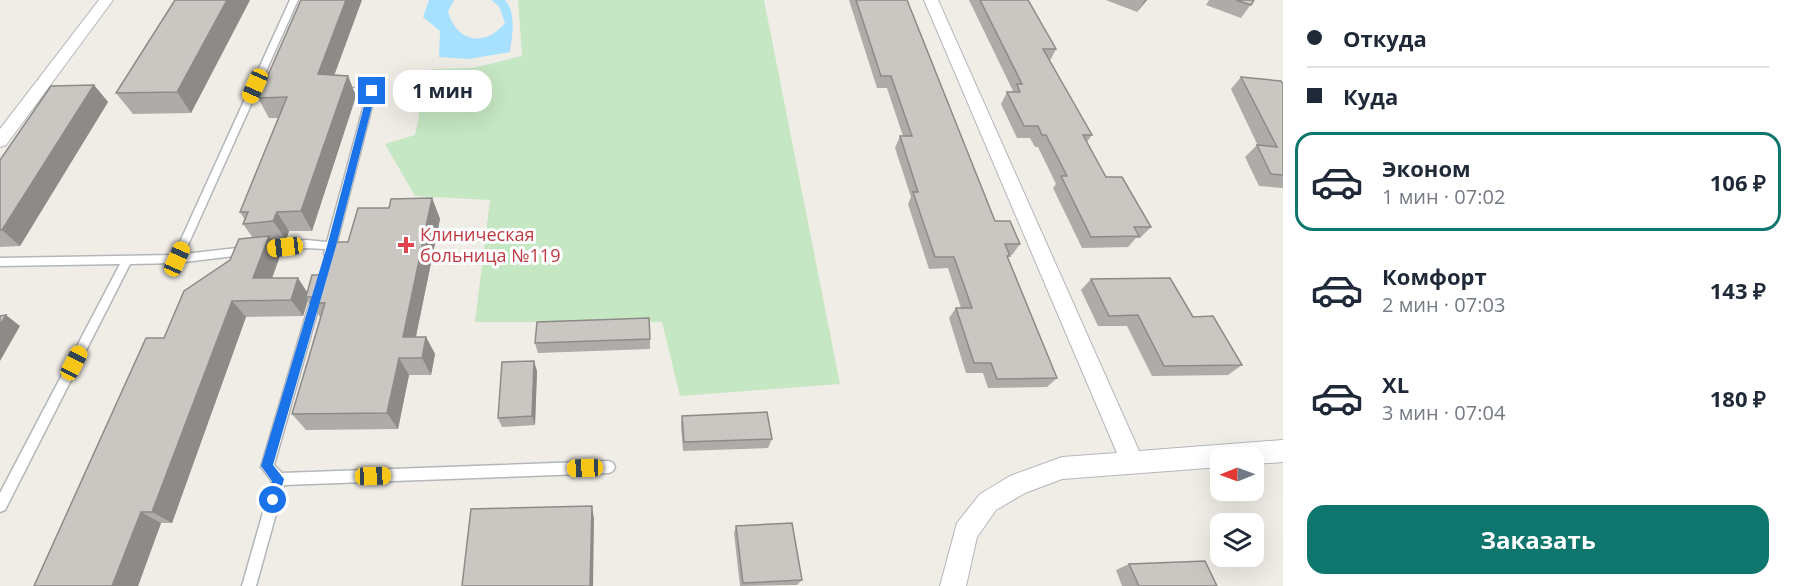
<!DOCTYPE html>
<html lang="ru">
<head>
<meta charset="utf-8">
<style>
	:root { --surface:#fff; --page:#f2f2f3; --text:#1f2937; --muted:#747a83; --line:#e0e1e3; --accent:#0f766e }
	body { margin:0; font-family:"Open Sans",sans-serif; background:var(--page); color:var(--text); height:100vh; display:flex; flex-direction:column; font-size:22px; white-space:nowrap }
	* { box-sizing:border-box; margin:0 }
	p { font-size:20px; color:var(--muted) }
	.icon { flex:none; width:33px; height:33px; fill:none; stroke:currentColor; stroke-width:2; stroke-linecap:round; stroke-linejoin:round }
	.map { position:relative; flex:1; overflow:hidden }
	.drawer { display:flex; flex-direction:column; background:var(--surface); width:510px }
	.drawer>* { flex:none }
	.top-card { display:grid; align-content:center; height:132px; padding:0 24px; background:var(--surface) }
	.needle { width:39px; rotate:269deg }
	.buttons { position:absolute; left:1210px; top:447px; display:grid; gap:12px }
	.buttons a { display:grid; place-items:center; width:54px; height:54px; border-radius:12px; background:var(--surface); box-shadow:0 6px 24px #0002; font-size:30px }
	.end { position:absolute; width:27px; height:27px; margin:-14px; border:8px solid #1a73e8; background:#fff; box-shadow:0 0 0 3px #fff }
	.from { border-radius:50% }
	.bubble { position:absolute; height:42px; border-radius:18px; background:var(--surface); box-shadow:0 6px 24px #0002; font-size:20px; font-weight:700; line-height:42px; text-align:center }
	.car { position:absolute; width:18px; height:36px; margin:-18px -9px; border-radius:8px; box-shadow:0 0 4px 2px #0007; background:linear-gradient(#f5c518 24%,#345 0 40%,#f5c518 0 76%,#345 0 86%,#f5c518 0) }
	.top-card b { display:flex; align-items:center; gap:21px; height:57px; font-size:22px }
	.top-card b+b { border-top:2px solid var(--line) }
	.top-card i { width:15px; height:15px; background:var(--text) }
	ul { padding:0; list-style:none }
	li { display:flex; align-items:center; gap:18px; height:99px; margin:0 12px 9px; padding:0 12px; border:3px solid transparent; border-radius:18px }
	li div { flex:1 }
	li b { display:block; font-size:22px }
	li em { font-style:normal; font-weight:700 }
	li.selected { border-color:var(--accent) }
	li>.icon { width:54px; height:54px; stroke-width:1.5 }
	.action { display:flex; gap:12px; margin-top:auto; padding:12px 24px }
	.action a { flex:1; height:69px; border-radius:18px; background:var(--accent); color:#fff; font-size:24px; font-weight:700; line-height:69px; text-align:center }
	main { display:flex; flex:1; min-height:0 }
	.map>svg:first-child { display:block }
	.green { fill:#c6e7c3 }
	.water { fill:#a7e1ff }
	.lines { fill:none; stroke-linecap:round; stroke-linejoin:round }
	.service-casing { stroke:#b3b7ba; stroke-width:3 }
	.minor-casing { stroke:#b3b7ba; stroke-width:2 }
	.service { fill:#fff; fill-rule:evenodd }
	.minor { fill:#fff; fill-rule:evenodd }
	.wall { fill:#aeaba8 }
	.shaded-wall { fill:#8d8b88 }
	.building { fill:#cac7c3; stroke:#8d8b88; stroke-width:1.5 }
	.route { fill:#1a73e8 }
	.health-dot { fill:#e0444e; stroke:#fff; stroke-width:2 }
	.labels { text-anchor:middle; stroke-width:6; stroke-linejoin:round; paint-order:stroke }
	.health-label { font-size:18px; fill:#be3a42; stroke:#fff; text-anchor:start }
</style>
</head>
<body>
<main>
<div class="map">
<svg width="1283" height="586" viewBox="0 0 1283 586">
	<rect width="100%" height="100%" fill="#f0ece6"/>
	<path class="green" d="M518,0H764L840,384L680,396L662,322H475L490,200L415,196L385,144L415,135L419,116L414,76L433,69L472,68L522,56Z"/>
	<path class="water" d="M429,0H454L448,11C456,42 485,48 505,23L499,6L491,0H505C517,14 512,35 510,52L469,59L439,57L440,31L423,17Z"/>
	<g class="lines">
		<defs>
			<path id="service" d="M290,0H298L184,254L246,247L250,248L251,251L250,254L177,263L130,264L5,510L0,512V493L120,264L0,266V258L174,255Z
				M346,88H372L376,91L334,254L329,258L324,254L325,249L306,248L264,253L260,252L259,249L260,246L264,245L306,240L327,242L367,94L343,93V89Z
				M317,291L321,292L322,295L274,465L282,473L609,461L613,463L615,467L613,471L609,473L284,485L256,586H242L272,481L261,467L312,295L313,292Z"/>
			<path id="minor" d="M99,0H113L6,145L0,147V129Z
				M924,0H938L1139,451L1283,440V462L1254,464V458H1221V467L1062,479L1025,493L996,510L977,537L966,586H940L957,523L980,494L1010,476L1062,457L1117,453Z"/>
		</defs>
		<use href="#service" class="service-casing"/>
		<use href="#minor" class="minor-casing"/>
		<use href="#service" class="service"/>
		<use href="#minor" class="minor"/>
	</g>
	<path class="wall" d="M175,0H250L191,113L133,114L116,93Z
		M849,0H907L995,221L1020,244L1012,255H1009L1008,258L1057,378L1047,387L988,388L983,373H966L949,318L956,308H961L948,268L929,269L908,204L911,197L895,148L900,136H903L887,88H877Z
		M969,0H1028L1056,49L1050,61L1092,135L1087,142L1106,177L1151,227L1140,238H1136L1128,247L1082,248L1053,188L1056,184L1038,147H1035L1030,138H1017L1001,104L1007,92L1013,91Z
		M1106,0H1147L1137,12Z
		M1209,0H1254L1241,18L1206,5Z
		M335,75L348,76L356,96L312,231H289L286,240L273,241L281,253L272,278L307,292L348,242L389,208L432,198L440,219L416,337H426L435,354L431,375H409L398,429L306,430L292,414L320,317L308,300L303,316L246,317L172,523H161L138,586H34L164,338L230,260L253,238L243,224L245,220L240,212L279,118H269L258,98Z
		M1241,77L1283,84V188L1259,186L1245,157L1257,145L1258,146L1231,89Z
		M94,85L108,102L20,246L0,247V160Z
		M1091,279L1193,317L1242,365L1228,375L1152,376L1127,326H1098L1081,290Z
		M650,339V349L538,353L535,343Z
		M537,371L535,425L502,427L498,418Z
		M682,416L772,439L768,448L683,451L681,425Z
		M736,526L802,580L797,585L740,586L734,533Z
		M1129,564L1217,586H1122L1116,570Z"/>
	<path class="shaded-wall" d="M227,0H250L191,113L177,92Z
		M346,0H362L327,95L318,74Z
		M1145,0H1147L1137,12Z
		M348,76L356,96L312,231L301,211Z
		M94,85L108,102L20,246L2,230Z
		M432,198L440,219L412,355L403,337Z
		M277,212L289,231L286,240L273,221Z
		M269,236L281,253L266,295L253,278Z
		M298,278L309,295L306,297L308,300L303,316L291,300Z
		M232,301L246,317L172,523L152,512Z
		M6,315L20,326L0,361V325Z
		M426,337L435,354L431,375L422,358Z
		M399,358L409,375L398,429L387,413Z
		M534,361L537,371L535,425L532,416Z
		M592,506L594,519L593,586H590Z
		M141,512L161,523L138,586H112Z"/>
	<path class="building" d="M175,0H227L177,92L116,93Z
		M301,0H346L318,74L348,76L301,211L277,212L273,221L243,224L248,212H240L287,97L258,98Z
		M856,0H907L995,221H1010L1020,244H1005L1010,256H1007L1057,378L997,379L991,363H974L956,308H972L954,257H935L913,192H918L900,136H912L891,76H881Z
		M980,0H1028L1056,49H1043L1092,135H1083L1106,177H1122L1151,227H1134L1139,236L1091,237L1061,176H1067L1046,135H1042L1038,126H1024L1007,92H1020L1017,84H1022Z
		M1236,0H1254L1251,5Z
		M1241,77L1281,81L1283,84V175L1271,174L1257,145L1277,147Z
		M94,85L2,230H0V160L51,86Z
		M432,198L403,337H426L422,358H399L387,413L292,414L325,303H310L312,297H306L312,275H321L332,242H348L358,208H389L391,199Z
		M269,236L253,278H298L291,300L232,301L152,512H141L112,586H34L146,338H164L184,291L230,260L239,239Z
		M1170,278L1193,317L1213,316L1242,365L1164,366L1138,315L1109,316L1091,279Z
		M6,315L0,325V316Z
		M649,318L650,339L535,343L537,322Z
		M534,361L532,416L498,418L502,362Z
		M767,412L772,439L684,442L682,416Z
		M592,506L590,586H462L471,509Z
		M792,523L802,580L743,583L736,526Z
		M1205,561L1217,586H1139L1129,564Z"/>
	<path class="route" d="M372,88L376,91L336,246L273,465L284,479L277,505L273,506L267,500L272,481L261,466L327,246L368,91Z"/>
	<path class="health-dot" d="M403 236h6v6h6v6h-6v6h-6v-6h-6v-6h6z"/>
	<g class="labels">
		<g class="health-label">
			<text x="420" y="241">Клиническая<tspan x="420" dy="21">больница №119</tspan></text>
		</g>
	</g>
</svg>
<div class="buttons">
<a><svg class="needle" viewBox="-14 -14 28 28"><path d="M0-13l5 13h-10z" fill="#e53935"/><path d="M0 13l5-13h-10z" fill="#747a83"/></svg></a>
<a><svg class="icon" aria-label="layers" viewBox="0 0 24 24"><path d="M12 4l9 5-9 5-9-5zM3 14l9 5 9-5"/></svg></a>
</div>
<i class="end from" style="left:273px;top:500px"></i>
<i class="end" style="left:372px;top:91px"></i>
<div class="bubble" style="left:393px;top:70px;width:99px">1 мин</div>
<i class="car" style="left:255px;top:86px;rotate:204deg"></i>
<i class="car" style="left:285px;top:247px;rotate:263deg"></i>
<i class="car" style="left:177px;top:259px;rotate:24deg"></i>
<i class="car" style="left:74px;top:363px;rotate:27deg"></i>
<i class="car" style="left:585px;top:468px;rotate:268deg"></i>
<i class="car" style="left:373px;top:476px;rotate:88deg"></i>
</div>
<section class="drawer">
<div class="top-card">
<b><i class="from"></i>Откуда</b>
<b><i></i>Куда</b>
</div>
<ul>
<li class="selected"><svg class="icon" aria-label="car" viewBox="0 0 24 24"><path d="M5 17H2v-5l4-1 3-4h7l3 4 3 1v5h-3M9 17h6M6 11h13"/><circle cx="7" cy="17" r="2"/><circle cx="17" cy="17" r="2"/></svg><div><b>Эконом</b><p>1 мин · 07:02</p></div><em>106 ₽</em></li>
<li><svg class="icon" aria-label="car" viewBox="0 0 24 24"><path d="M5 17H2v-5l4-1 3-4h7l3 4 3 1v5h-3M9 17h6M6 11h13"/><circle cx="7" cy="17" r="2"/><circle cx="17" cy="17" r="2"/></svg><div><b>Комфорт</b><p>2 мин · 07:03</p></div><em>143 ₽</em></li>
<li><svg class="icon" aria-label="car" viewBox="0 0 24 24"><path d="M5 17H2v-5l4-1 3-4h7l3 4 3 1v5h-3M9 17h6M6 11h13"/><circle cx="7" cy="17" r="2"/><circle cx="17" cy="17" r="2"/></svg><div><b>XL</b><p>3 мин · 07:04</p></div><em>180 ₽</em></li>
</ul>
<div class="action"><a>Заказать</a></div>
</section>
</main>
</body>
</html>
